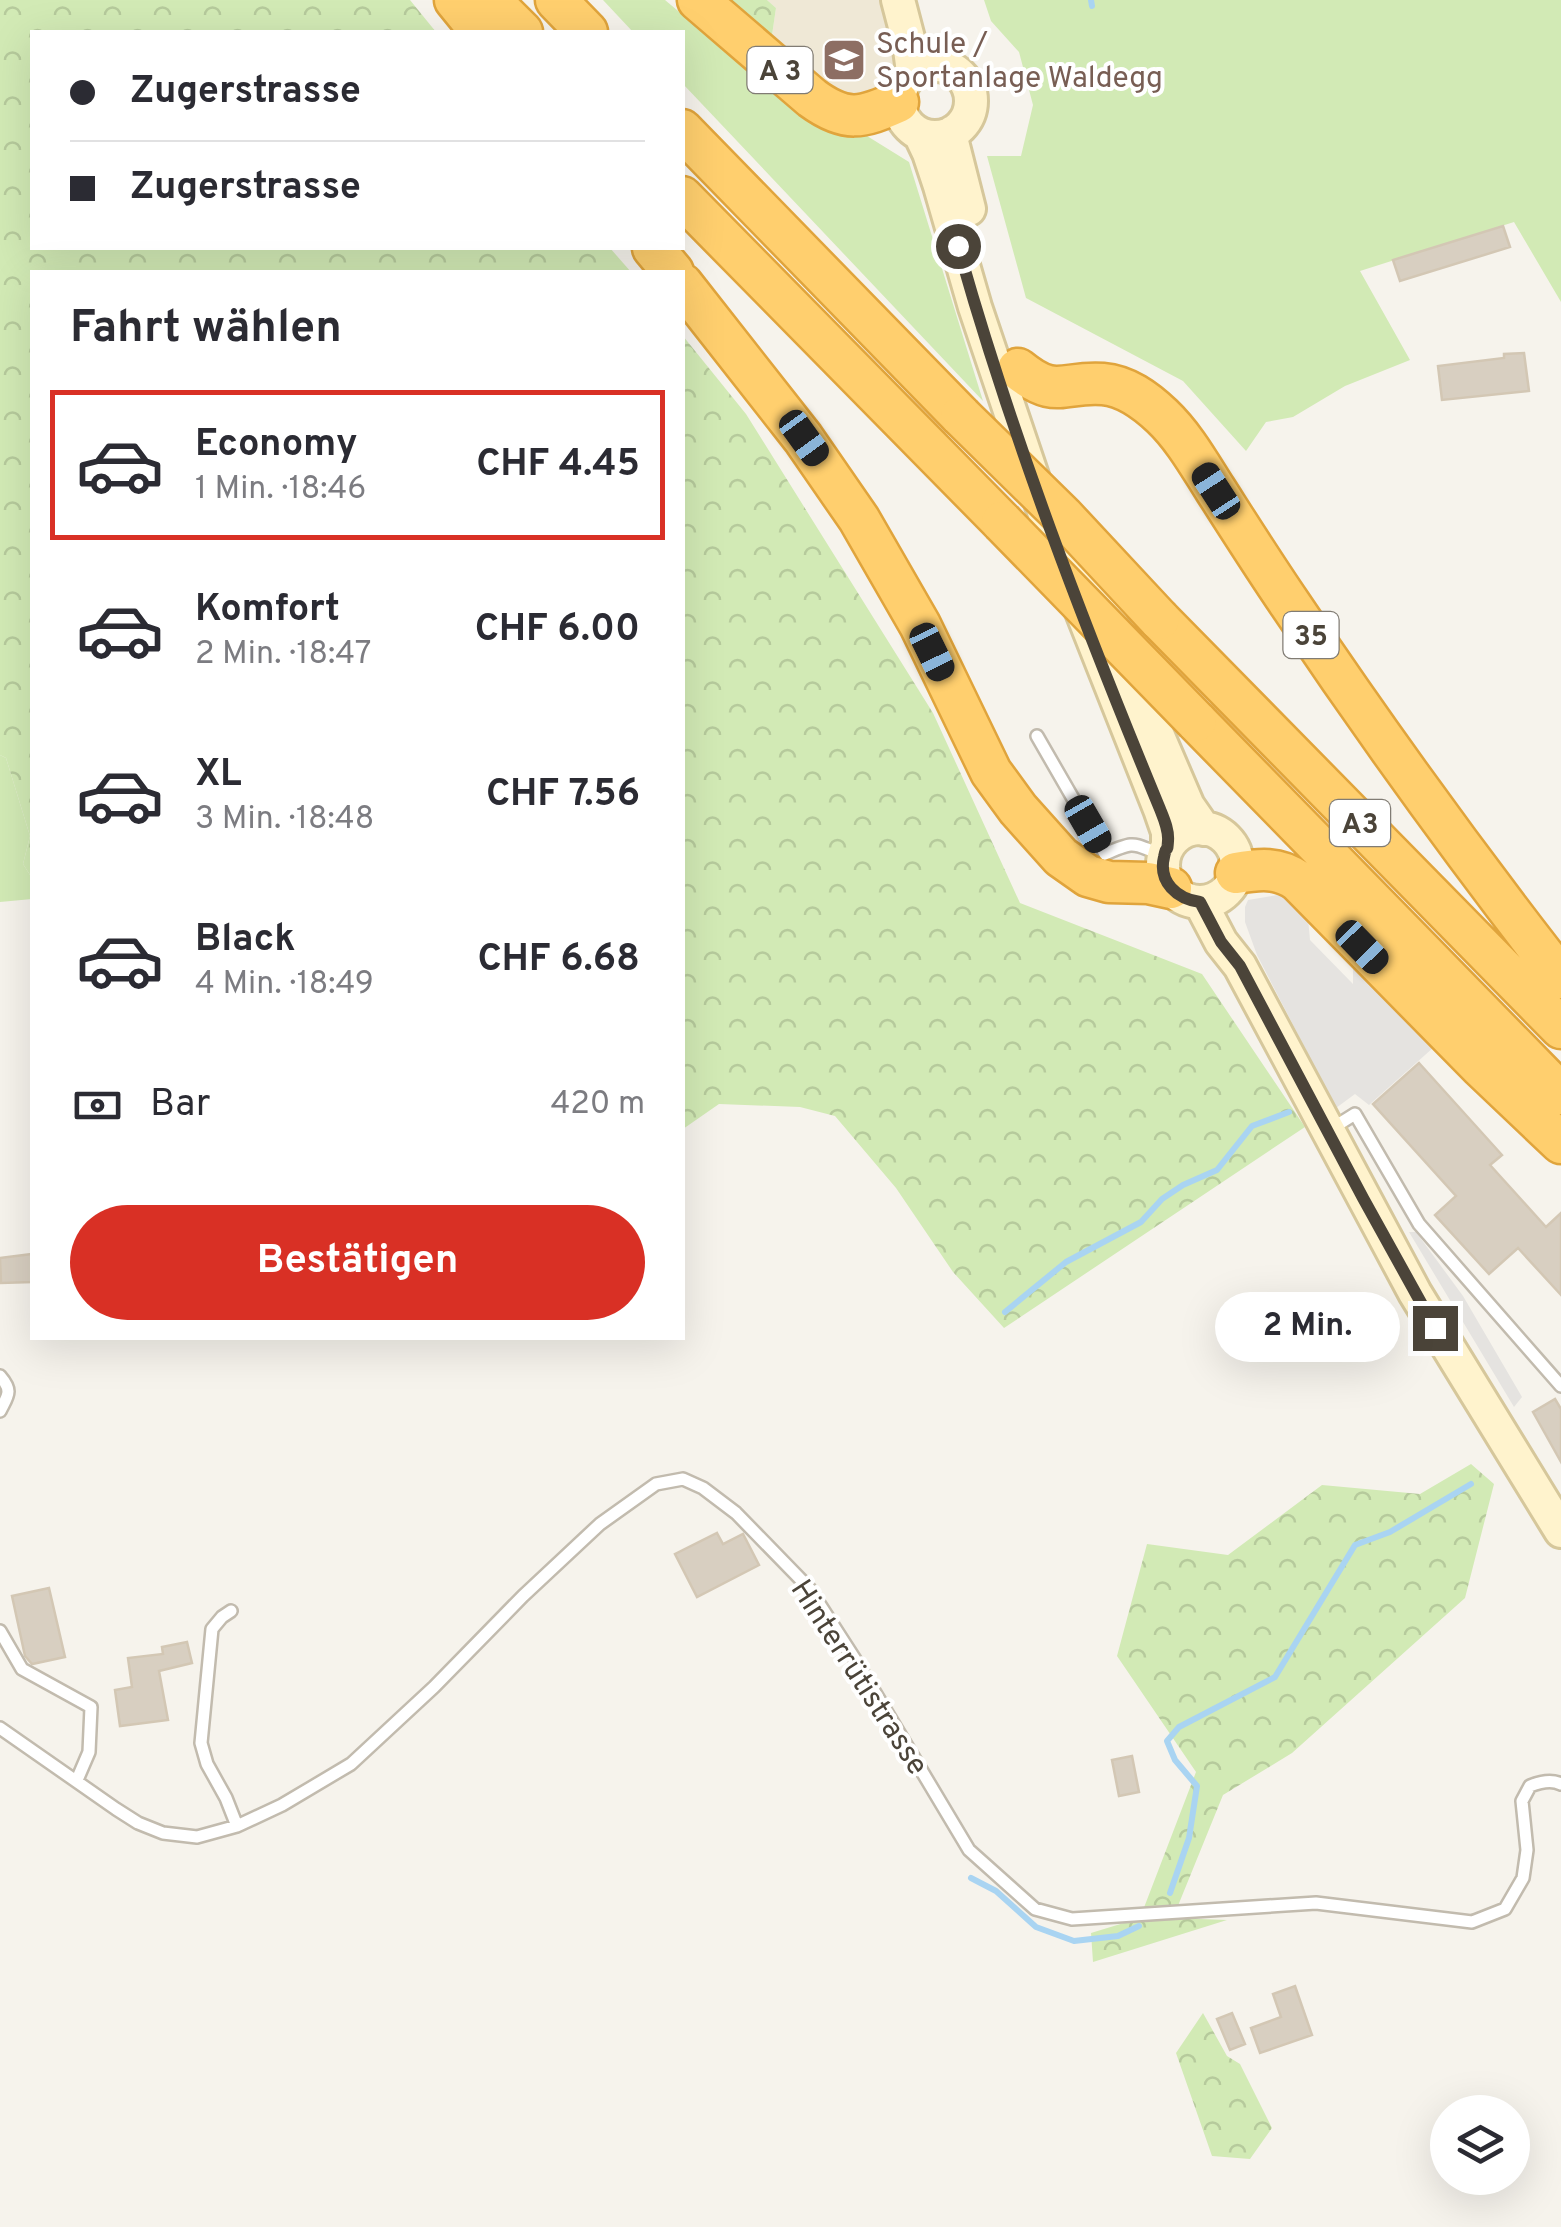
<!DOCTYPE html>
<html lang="de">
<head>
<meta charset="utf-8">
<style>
	:root { --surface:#fff; --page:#f7f7f7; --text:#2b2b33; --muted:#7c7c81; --line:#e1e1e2; --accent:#d93025 }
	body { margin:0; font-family:Overpass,sans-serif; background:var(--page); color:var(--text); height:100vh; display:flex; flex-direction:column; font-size:38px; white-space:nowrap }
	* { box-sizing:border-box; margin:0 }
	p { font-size:32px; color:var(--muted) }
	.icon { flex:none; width:55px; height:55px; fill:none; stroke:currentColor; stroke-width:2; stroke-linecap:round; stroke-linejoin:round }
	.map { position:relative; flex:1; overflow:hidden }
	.details { position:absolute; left:30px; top:270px; width:655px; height:1070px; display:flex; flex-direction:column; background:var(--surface); border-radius:0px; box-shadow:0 10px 40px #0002 }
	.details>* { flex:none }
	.hud { position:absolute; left:30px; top:30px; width:655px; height:220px; border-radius:0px; box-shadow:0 10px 40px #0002; display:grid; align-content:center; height:220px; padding:0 40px; background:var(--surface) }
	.fabs { position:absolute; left:1430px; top:2095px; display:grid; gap:20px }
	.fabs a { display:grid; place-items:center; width:100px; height:100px; border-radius:50%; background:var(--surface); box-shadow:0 10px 40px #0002; font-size:50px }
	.end { position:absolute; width:45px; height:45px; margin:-22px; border:12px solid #4b4439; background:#fff; box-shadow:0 0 0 5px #fff }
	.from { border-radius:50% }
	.bubble { position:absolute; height:70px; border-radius:35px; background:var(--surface); box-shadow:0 10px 40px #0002; font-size:32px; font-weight:700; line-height:70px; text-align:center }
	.car { position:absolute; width:30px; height:60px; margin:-30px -15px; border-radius:12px; box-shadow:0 0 8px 2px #0007; background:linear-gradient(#222 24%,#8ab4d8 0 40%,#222 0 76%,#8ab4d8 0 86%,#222 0) }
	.hud b { display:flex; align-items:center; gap:35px; height:95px; font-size:38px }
	.hud b+b { border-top:2px solid var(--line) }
	.hud i { width:25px; height:25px; background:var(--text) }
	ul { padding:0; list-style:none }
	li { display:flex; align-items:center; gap:30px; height:150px; margin:0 20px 15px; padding:0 20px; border:5px solid transparent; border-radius:0px }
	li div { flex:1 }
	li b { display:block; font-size:38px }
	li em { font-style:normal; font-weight:700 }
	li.active { border-color:var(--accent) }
	li>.icon { width:90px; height:90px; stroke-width:1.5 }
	h2 { padding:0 40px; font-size:45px; line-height:120px }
	.pay { display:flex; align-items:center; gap:25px; height:110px; padding:0 40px; font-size:38px }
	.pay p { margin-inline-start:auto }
	.primary-button { display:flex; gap:20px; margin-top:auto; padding:20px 40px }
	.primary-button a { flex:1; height:115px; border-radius:60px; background:var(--accent); color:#fff; font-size:40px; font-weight:700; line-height:115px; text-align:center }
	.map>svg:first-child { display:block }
	.education { fill:#efe8d6 }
	.grass { fill:#d2eab5 }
	.forest { fill:url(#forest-crowns) }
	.parking { fill:#e5e3e0 }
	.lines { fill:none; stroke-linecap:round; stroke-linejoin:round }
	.stream { stroke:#a9d4f2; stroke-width:6 }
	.building { fill:#d8cfc1; stroke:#d3c7b4; stroke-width:2.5 }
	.service-casing { stroke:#c2bbae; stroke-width:16 }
	.secondary-casing { stroke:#d6c79b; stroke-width:38 }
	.motorway-casing { stroke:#e0a43c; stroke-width:45 }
	.service { stroke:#fff; stroke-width:11 }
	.secondary { stroke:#fff3cd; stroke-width:32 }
	.motorway { stroke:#ffcf6e; stroke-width:40 }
	.motorway-bridge-casing { stroke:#e0a43c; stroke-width:45; stroke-linecap:butt }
	.motorway-bridge { stroke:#ffcf6e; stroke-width:40 }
	.route { stroke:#4b4439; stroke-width:12 }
	.labels { text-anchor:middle; stroke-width:8; stroke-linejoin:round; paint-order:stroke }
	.shield { fill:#fff; stroke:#817c74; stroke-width:2.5 }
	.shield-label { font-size:28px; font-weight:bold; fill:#4b4439 }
	.education-label { font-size:30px; fill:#785e54; stroke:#fff; text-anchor:start }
	.street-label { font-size:30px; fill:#4b4439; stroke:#fff }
</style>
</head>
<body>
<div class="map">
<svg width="1561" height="2227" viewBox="0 0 1561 2227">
	<defs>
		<pattern id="forest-crowns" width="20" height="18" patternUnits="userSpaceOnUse" patternTransform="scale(2.5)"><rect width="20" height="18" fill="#d2eab5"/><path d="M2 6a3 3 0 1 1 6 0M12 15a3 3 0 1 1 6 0" fill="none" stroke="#b6ca9c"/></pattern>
	</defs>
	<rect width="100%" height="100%" fill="#f6f3ec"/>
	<path class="education" d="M767,0H885L900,42L890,79L876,99L840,98L771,42L776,8Z"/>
	<path class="grass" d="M603,0H665L808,120L859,131L909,162L983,401L683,84L682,32H633Z
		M984,0H1561V302L1514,222L1360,271L1410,360L1345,386L1293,417L1266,422L1246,451L1183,381L1026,298L987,156H1021L1033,105L1019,52L991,21Z
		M0,755L6,758L30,836L23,864L32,878V899L0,902Z"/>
	<path class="forest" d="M0,0H410L436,32H32V248H610L631,272H32V878L23,864L30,836L6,758L0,755Z
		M722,0H767L776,8L771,42Z
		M683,336L746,414L933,713L1020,903L1202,974L1305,1127L1004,1328L953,1272L896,1188L835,1116L800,1107L719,1104L683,1129Z
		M1471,1464L1494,1484L1465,1598L1292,1753L1223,1795L1173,1918L1227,1920L1093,1962L1091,1933L1140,1918L1196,1772L1117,1656L1147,1544L1228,1555L1322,1485L1420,1494Z
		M1203,2013L1227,2056L1240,2064L1272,2128L1250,2159L1212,2156L1176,2053Z"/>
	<path class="parking" d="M1284,894L1308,918L1310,940L1353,984V964L1434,1047L1369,1105L1355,1094L1336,1108L1257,955L1245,922V907L1248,900Z
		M1409,1232H1416L1463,1296L1522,1397L1514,1407Z"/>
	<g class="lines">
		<path class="stream" d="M1091,0L1092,6
			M1005,1312L1066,1262L1141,1222L1162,1199L1183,1185L1217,1170L1252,1126L1289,1112
			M971,1878L996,1891L1036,1927L1074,1941L1118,1936L1139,1926
			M1170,1893L1189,1838L1197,1786L1175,1760L1167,1741L1179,1727L1275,1677L1355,1545L1390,1532L1471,1484"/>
	</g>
	<path class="building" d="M1503,226L1510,247L1400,281L1393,260Z
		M1524,353L1529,391L1442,400L1438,366L1504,358V354Z
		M1419,1063L1502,1155L1490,1165L1546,1227L1561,1213V1295L1518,1248L1489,1274L1435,1215L1456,1196L1373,1104Z
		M32,1254V1282L1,1283L0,1258Z
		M1555,1399L1561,1409V1462L1533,1412Z
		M717,1533L723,1544L743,1534L759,1565L697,1597L675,1554Z
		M49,1588L65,1657L32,1664L25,1656L12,1596Z
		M187,1642L192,1663L159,1671L168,1720L120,1726L115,1690L132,1687L128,1658L163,1654L162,1647Z
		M1132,1756L1139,1792L1119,1796L1112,1760Z
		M1295,1986L1312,2035L1260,2053L1251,2028L1281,2017L1273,1994Z
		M1232,2013L1245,2044L1230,2050L1217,2019Z"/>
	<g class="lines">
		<defs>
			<path id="service" d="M1037,736L1105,854C1139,839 1132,845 1164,855
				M1331,1129L1355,1114L1419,1224L1561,1386
				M0,1376C13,1391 8,1395 0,1411
				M231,1611L222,1617L212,1629L201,1743L207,1764L226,1798L237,1826
				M0,1631L22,1669L91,1707L89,1752L77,1780
				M0,1728L116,1809L138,1823L163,1833L197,1837L237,1826L282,1805L351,1764L434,1687L523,1596L600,1524L656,1484L683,1479L703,1488L736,1513L809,1588L856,1661L969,1850L1035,1909L1072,1919L1316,1903L1472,1922L1505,1909L1523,1878L1527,1850L1522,1801L1530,1786C1540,1782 1551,1779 1561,1784"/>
			<path id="secondary" d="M898,0L909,42L913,72
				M899 101a36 36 0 1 1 72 0a36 36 0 1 1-72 0Z
				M953,132L952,142L969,209
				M920,134L929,153L940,186L975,307L1054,541L1160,809L1168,832V846
				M1078,540L1145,706L1188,806L1204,829
				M1163 865a37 37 0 1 1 74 0a37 37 0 1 1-74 0Z
				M1200,902L1221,942L1240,966L1415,1293L1561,1531"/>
			<path id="motorway" d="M455,0L481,32
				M490,0L522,32
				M556,0L587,32
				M698,0L812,98C846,123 862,118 898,102
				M682,130L961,416
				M682,197L1002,522
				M653,248L673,272
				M682,284L803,438L859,519L920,625L991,772L1018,809L1061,857L1088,876L1109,882L1148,883L1171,888
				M1018,369C1056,400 1062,381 1103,384C1126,386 1145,400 1162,416C1184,437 1199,464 1215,489C1240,528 1264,566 1290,604C1376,732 1466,856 1561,978
				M1159,619L1561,1028
				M1196,721L1561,1094
				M1236,873C1260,869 1278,867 1298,881L1481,1067L1561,1143"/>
		</defs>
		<use href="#service" class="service-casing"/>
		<use href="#secondary" class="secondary-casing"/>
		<use href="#motorway" class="motorway-casing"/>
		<use href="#service" class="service"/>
		<use href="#secondary" class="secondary"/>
		<use href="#motorway" class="motorway"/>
		<defs>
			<path id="motorway-bridge" d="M961,416L1063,516L1159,619
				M1002,522L1196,721"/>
		</defs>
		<use href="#motorway-bridge" class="motorway-bridge-casing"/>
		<use href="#motorway-bridge" class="motorway-bridge"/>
	</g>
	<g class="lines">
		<path class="route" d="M958,246C1012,438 1084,625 1160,809C1164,819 1169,830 1168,841C1167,856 1167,842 1164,857C1158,882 1177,899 1200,902L1221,942L1240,966L1363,1198L1435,1328"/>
	</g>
	<defs>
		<symbol id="school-square" viewBox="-11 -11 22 22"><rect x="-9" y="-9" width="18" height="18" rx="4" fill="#8d6e63" stroke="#fff"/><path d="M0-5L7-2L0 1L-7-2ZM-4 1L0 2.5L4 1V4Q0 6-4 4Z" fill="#fff"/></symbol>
	</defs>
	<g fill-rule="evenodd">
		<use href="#school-square" x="819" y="35" width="50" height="50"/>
	</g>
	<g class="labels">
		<g class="shield">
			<rect x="747.5" y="47" width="65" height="46" rx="8"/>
			<rect x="1283.5" y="612" width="55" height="46" rx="8"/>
			<rect x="1330" y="800" width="60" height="46" rx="8"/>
		</g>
		<g class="shield-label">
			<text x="780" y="80">A 3</text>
			<text x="1311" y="645">35</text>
			<text x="1360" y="833">A3</text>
		</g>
		<g class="education-label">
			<text x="876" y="53">Schule /<tspan x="876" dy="34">Sportanlage Waldegg</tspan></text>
		</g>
		<g class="street-label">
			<text transform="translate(860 1677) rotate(57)" y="10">Hinterrütistrasse</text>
		</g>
	</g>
</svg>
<div class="fabs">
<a><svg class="icon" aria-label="layers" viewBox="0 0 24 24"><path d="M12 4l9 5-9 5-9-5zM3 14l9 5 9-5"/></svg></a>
</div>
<i class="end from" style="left:958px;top:246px"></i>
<i class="end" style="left:1435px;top:1328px"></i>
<div class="bubble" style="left:1215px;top:1292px;width:185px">2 Min.</div>
<i class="car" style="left:804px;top:438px;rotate:144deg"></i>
<i class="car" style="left:1216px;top:491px;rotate:327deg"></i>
<i class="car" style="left:932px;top:652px;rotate:154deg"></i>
<i class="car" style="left:1088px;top:824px;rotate:150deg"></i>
<i class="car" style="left:1362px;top:947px;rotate:136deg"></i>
<div class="hud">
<b><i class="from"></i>Zugerstrasse</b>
<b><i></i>Zugerstrasse</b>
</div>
<section class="details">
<h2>Fahrt wählen</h2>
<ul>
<li class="active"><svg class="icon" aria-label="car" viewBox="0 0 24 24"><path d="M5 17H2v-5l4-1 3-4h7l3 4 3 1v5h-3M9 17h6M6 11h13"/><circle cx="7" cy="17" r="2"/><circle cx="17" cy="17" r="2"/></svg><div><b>Economy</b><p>1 Min. · 18:46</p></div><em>CHF 4.45</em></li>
<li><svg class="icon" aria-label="car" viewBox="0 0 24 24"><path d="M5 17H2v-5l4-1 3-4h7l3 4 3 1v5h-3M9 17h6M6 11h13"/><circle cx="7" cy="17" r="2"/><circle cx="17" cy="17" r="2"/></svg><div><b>Komfort</b><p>2 Min. · 18:47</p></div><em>CHF 6.00</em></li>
<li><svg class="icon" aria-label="car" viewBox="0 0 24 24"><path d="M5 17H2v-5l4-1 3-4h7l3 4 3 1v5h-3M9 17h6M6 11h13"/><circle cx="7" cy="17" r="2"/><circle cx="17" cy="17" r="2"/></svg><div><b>XL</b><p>3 Min. · 18:48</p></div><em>CHF 7.56</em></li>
<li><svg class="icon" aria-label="car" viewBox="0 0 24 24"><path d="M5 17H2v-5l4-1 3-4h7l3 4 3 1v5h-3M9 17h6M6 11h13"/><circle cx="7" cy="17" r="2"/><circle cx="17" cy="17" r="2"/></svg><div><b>Black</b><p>4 Min. · 18:49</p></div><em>CHF 6.68</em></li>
</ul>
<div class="pay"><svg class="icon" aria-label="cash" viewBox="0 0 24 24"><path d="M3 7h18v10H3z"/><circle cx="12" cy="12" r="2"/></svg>Bar<p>420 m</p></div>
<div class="primary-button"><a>Bestätigen</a></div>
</section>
</div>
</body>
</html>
